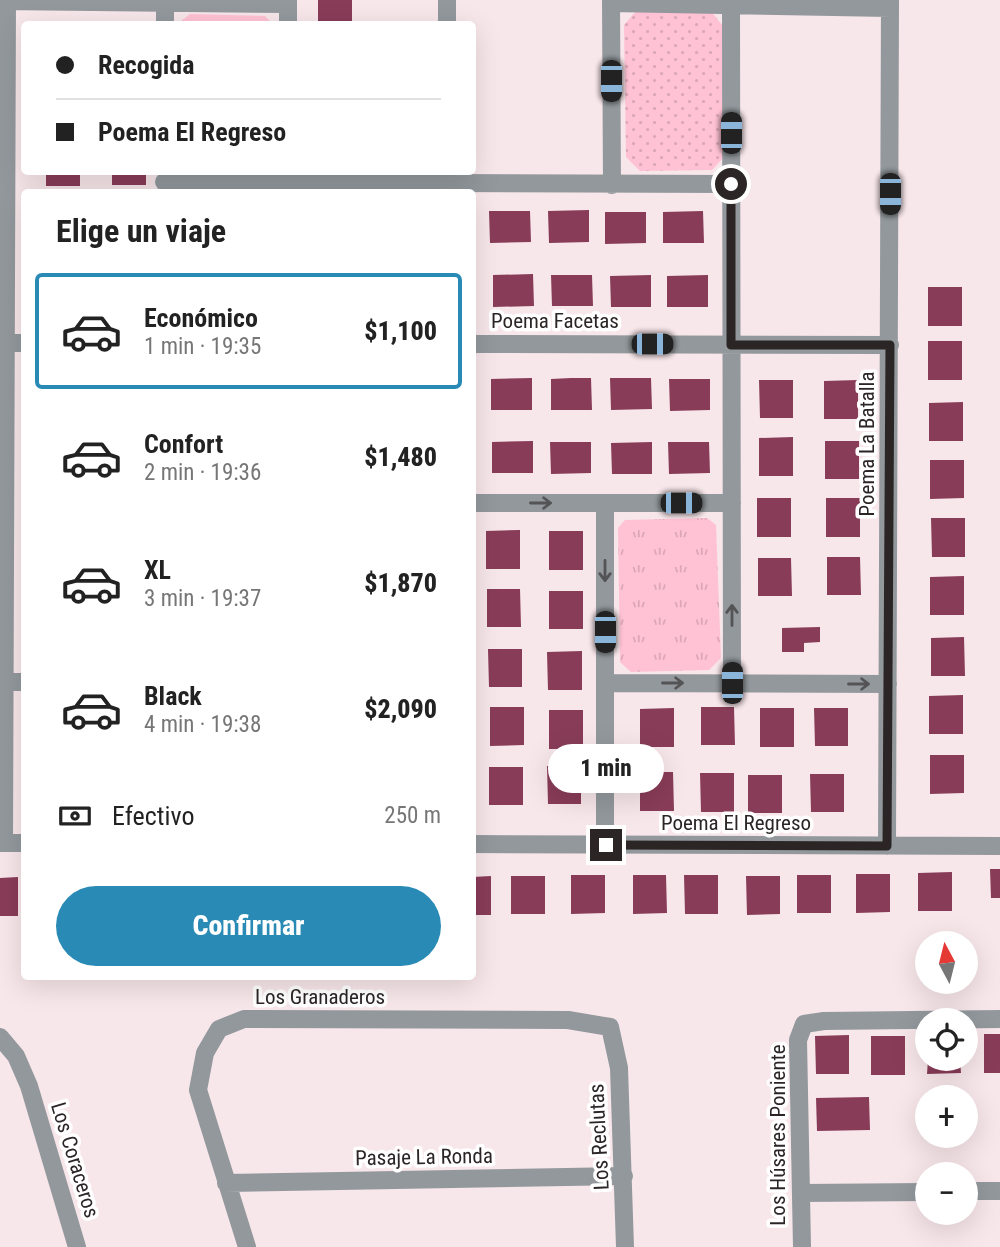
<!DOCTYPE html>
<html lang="es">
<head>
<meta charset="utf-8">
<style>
	:root { --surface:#fff; --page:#f6f6f6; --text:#222; --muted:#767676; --line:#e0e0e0; --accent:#298ab5 }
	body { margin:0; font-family:"Roboto Condensed",sans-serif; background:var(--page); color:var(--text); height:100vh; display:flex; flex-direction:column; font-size:26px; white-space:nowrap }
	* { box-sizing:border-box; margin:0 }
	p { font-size:23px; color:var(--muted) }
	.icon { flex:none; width:38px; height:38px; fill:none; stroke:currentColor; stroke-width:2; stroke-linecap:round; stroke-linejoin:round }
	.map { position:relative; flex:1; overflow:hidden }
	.drawer { position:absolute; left:21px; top:189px; width:455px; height:791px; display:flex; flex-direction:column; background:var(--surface); border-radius:7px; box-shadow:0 7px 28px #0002 }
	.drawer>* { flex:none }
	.banner { position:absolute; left:21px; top:21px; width:455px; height:154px; border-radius:7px; box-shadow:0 7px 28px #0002; display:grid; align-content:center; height:154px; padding:0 35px; background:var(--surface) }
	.needle { width:46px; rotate:353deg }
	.buttons { position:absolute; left:915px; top:931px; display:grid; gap:14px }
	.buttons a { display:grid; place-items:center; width:63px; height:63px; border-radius:50%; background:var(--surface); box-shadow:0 7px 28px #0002; font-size:35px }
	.end { position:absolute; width:32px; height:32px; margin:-16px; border:9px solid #2b2526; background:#fff; box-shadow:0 0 0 4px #fff }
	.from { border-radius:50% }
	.bubble { position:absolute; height:49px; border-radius:24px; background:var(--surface); box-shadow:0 7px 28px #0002; font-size:23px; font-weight:800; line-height:49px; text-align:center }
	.car { position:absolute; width:21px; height:42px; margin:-21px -10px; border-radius:9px; box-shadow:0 0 5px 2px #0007; background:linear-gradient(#222 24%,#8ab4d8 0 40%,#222 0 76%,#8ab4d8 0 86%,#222 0) }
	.banner b { display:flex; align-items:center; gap:24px; height:66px; font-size:26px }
	.banner b+b { border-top:2px solid var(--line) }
	.banner i { width:18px; height:18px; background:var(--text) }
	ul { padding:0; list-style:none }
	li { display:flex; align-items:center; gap:21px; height:116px; margin:0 14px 10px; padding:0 21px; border:4px solid transparent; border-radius:7px }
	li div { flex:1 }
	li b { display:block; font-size:26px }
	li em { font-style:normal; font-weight:800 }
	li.current { border-color:var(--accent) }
	li>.icon { width:63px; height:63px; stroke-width:1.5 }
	h2 { padding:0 35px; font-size:32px; line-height:84px }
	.pay { display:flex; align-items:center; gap:18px; height:77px; padding:0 35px; font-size:26px }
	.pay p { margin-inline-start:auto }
	.primary-button { display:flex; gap:14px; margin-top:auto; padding:14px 35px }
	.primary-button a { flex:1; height:80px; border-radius:42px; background:var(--accent); color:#fff; font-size:28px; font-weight:800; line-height:80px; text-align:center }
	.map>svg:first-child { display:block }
	.grass { fill:url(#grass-tufts) }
	.park { fill:url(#park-dots) }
	.building { fill:#893c58 }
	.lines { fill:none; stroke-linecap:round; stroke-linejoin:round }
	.minor { stroke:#92989c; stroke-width:18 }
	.oneway { stroke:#545355 }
	.route { stroke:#2b2526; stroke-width:9 }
	.labels { text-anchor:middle; stroke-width:7; stroke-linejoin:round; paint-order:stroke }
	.street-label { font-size:21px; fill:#2b2526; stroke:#fff }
</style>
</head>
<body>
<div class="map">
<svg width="1000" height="1247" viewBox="0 0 1000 1247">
	<defs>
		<pattern id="grass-tufts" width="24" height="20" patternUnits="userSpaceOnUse" patternTransform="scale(1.75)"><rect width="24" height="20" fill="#ffc2d4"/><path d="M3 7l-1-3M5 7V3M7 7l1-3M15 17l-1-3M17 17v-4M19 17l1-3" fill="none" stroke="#dba7b6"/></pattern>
		<pattern id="park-dots" width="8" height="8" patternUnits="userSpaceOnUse" patternTransform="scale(1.75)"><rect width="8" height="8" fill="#ffc2d4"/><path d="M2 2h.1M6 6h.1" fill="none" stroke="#dba7b6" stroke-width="1.8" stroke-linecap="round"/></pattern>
	</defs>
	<rect width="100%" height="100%" fill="#f7e6ea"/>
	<path class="grass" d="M190,14L265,16L273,24H177Z
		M707,518L716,525L721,658L709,670L631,672L620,662L618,528L625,520Z"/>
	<path class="park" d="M636,11H711L722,25L724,157L712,170L640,171L626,157L624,25Z"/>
	<path class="building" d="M318,0H352V24H318Z
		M46,172H80V186H46Z
		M112,172H146V185H112Z
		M589,210V242L549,243L548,211Z
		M489,211H530L531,242L490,243Z
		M703,211L704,243H663V212Z
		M605,212H646V243L605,244Z
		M533,274L534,306L493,307V275Z
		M551,275H592L593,306H552Z
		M651,275V307H611L610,276Z
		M708,275V307H667V276Z
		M928,287H962V326H928Z
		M928,341H962V380H928Z
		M532,378V410H491V379Z
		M571,378H591L592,410H551V379Z
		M610,378H651L652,409L611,410Z
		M669,379H710V410L670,411Z
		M759,380H793V418H760Z
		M858,380V419H824V381Z
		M963,402V441H929V403Z
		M793,437V476H759V438Z
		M533,441V473H492V442Z
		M825,441H859V479H825Z
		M550,442H591V473L551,474Z
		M652,442V474H612L611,443Z
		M668,442H709L710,473L669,474Z
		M930,460H964V498L930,499Z
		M757,498H791V537H757Z
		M826,498H860V537H826Z
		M931,518H965V557H932Z
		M520,530V569H486V531Z
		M549,531H583V570H549Z
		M827,557H860L861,595H827Z
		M758,558H791L792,596H758Z
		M964,576V615H930V577Z
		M487,589H520L521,627H487Z
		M549,591H583V629H549Z
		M820,627V642L804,643V652H782V628Z
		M964,637L965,676H931V638Z
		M488,649H522V687H489Z
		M582,651V690H548L547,652Z
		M963,695V734H929V696Z
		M490,707H524V745L490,746Z
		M701,707H734L735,745H701Z
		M674,708V747H640V709Z
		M760,708H794V747H760Z
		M814,708H848V746H815Z
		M549,710H583V749H549Z
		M930,755H964V793L930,794Z
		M547,766H581V804H548Z
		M489,767H523V805H489Z
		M640,772H673L674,811H640Z
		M700,773H734V812H701Z
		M810,774H844V812H811Z
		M748,775H782V813H748Z
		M990,869H1000V898H991Z
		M952,872V911H918V873Z
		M856,874H890V912L856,913Z
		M571,875H605V913L571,914Z
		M633,875H666L667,913L633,914Z
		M684,875H718V914H685Z
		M797,875H831V913H797Z
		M491,876V915H472V877Z
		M511,876H545V914H511Z
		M746,876H780V914L747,915Z
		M18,877V916H0V878Z
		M984,1034H1000V1073H984Z
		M849,1035V1074H816L815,1036Z
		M871,1036H905V1075H871Z
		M928,1059H960L961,1073L927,1074Z
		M869,1097L870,1130L817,1131L816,1098Z"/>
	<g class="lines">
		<path class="minor" d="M447,0V24
			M611,0L612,185
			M0,1L288,4
			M611,3L890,8
			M731,5L732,683
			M165,24V3
			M288,24V0
			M164,182L731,184
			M0,343H24
			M472,344L890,345
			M472,503H732
			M605,503V845
			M0,682H24
			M605,683L888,684
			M0,843H24
			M4,843L7,0
			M472,844L1000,846
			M887,846L890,0
			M0,1037L16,1056L29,1086L77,1247
			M226,1183L624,1176
			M966,1191H1000
			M802,1193L928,1192
			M247,1247L198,1090L205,1053L219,1029L244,1019L568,1020L610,1027L619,1068L625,1247
			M802,1247L798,1040L804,1024L824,1021L1000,1019"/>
	</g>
	<defs><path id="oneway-shaft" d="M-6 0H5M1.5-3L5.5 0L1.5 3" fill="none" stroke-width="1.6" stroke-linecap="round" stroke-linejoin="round" transform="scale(1.75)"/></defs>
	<g class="oneway">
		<use href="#oneway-shaft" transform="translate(541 503)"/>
		<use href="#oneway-shaft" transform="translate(605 571) rotate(90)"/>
		<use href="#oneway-shaft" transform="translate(732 615) rotate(-90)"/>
		<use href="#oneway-shaft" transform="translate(673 683)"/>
		<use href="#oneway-shaft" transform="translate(859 684)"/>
	</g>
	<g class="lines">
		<path class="route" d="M606,845L887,846L890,345H731V184"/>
	</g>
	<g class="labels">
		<g class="street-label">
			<text x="555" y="328">Poema Facetas</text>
			<text transform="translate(867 444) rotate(-90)" y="7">Poema La Batalla</text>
			<text x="736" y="830">Poema El Regreso</text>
			<text x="320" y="1004">Los Granaderos</text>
			<text transform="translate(778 1135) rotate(-90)" y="7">Los Húsares Poniente</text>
			<text transform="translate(599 1137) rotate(-93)" y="7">Los Reclutas</text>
			<text transform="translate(424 1157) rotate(-1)" y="7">Pasaje La Ronda</text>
			<text transform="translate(75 1160) rotate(73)" y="7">Los Coraceros</text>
		</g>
	</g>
</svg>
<div class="buttons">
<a><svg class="needle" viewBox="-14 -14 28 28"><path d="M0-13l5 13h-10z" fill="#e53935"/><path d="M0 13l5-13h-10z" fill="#767676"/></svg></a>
<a><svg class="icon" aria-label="locate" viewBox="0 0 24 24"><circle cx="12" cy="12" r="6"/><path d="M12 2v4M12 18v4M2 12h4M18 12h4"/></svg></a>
<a>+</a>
<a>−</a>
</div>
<i class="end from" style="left:731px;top:184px"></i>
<i class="end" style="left:606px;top:845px"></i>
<div class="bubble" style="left:548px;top:744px;width:116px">1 min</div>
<i class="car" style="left:611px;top:81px;rotate:180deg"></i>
<i class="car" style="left:731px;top:133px;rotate:0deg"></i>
<i class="car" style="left:890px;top:194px;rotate:180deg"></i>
<i class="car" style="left:652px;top:344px;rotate:90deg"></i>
<i class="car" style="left:681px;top:503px;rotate:90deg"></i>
<i class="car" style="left:605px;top:632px;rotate:180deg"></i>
<i class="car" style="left:732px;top:683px;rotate:0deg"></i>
<div class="banner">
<b><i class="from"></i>Recogida</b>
<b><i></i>Poema El Regreso</b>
</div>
<section class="drawer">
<h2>Elige un viaje</h2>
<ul>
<li class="current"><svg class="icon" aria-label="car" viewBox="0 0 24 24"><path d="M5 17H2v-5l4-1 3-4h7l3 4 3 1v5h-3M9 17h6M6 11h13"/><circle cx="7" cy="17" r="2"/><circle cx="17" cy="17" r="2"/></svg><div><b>Económico</b><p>1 min · 19:35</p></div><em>$1,100</em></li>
<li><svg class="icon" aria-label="car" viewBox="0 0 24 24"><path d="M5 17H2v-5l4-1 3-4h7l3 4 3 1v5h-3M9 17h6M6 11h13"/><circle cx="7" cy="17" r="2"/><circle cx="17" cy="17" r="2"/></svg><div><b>Confort</b><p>2 min · 19:36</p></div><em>$1,480</em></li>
<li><svg class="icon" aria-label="car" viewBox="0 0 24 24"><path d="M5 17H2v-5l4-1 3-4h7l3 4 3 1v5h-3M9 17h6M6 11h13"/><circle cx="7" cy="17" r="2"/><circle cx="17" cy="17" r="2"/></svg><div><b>XL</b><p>3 min · 19:37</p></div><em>$1,870</em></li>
<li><svg class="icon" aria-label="car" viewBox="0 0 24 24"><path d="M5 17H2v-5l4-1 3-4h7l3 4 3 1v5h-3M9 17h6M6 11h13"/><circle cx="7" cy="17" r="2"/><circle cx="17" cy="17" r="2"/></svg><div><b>Black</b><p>4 min · 19:38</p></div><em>$2,090</em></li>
</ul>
<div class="pay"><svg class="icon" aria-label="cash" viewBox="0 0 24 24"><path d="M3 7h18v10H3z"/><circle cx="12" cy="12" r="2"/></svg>Efectivo<p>250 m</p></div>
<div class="primary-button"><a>Confirmar</a></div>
</section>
</div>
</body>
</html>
